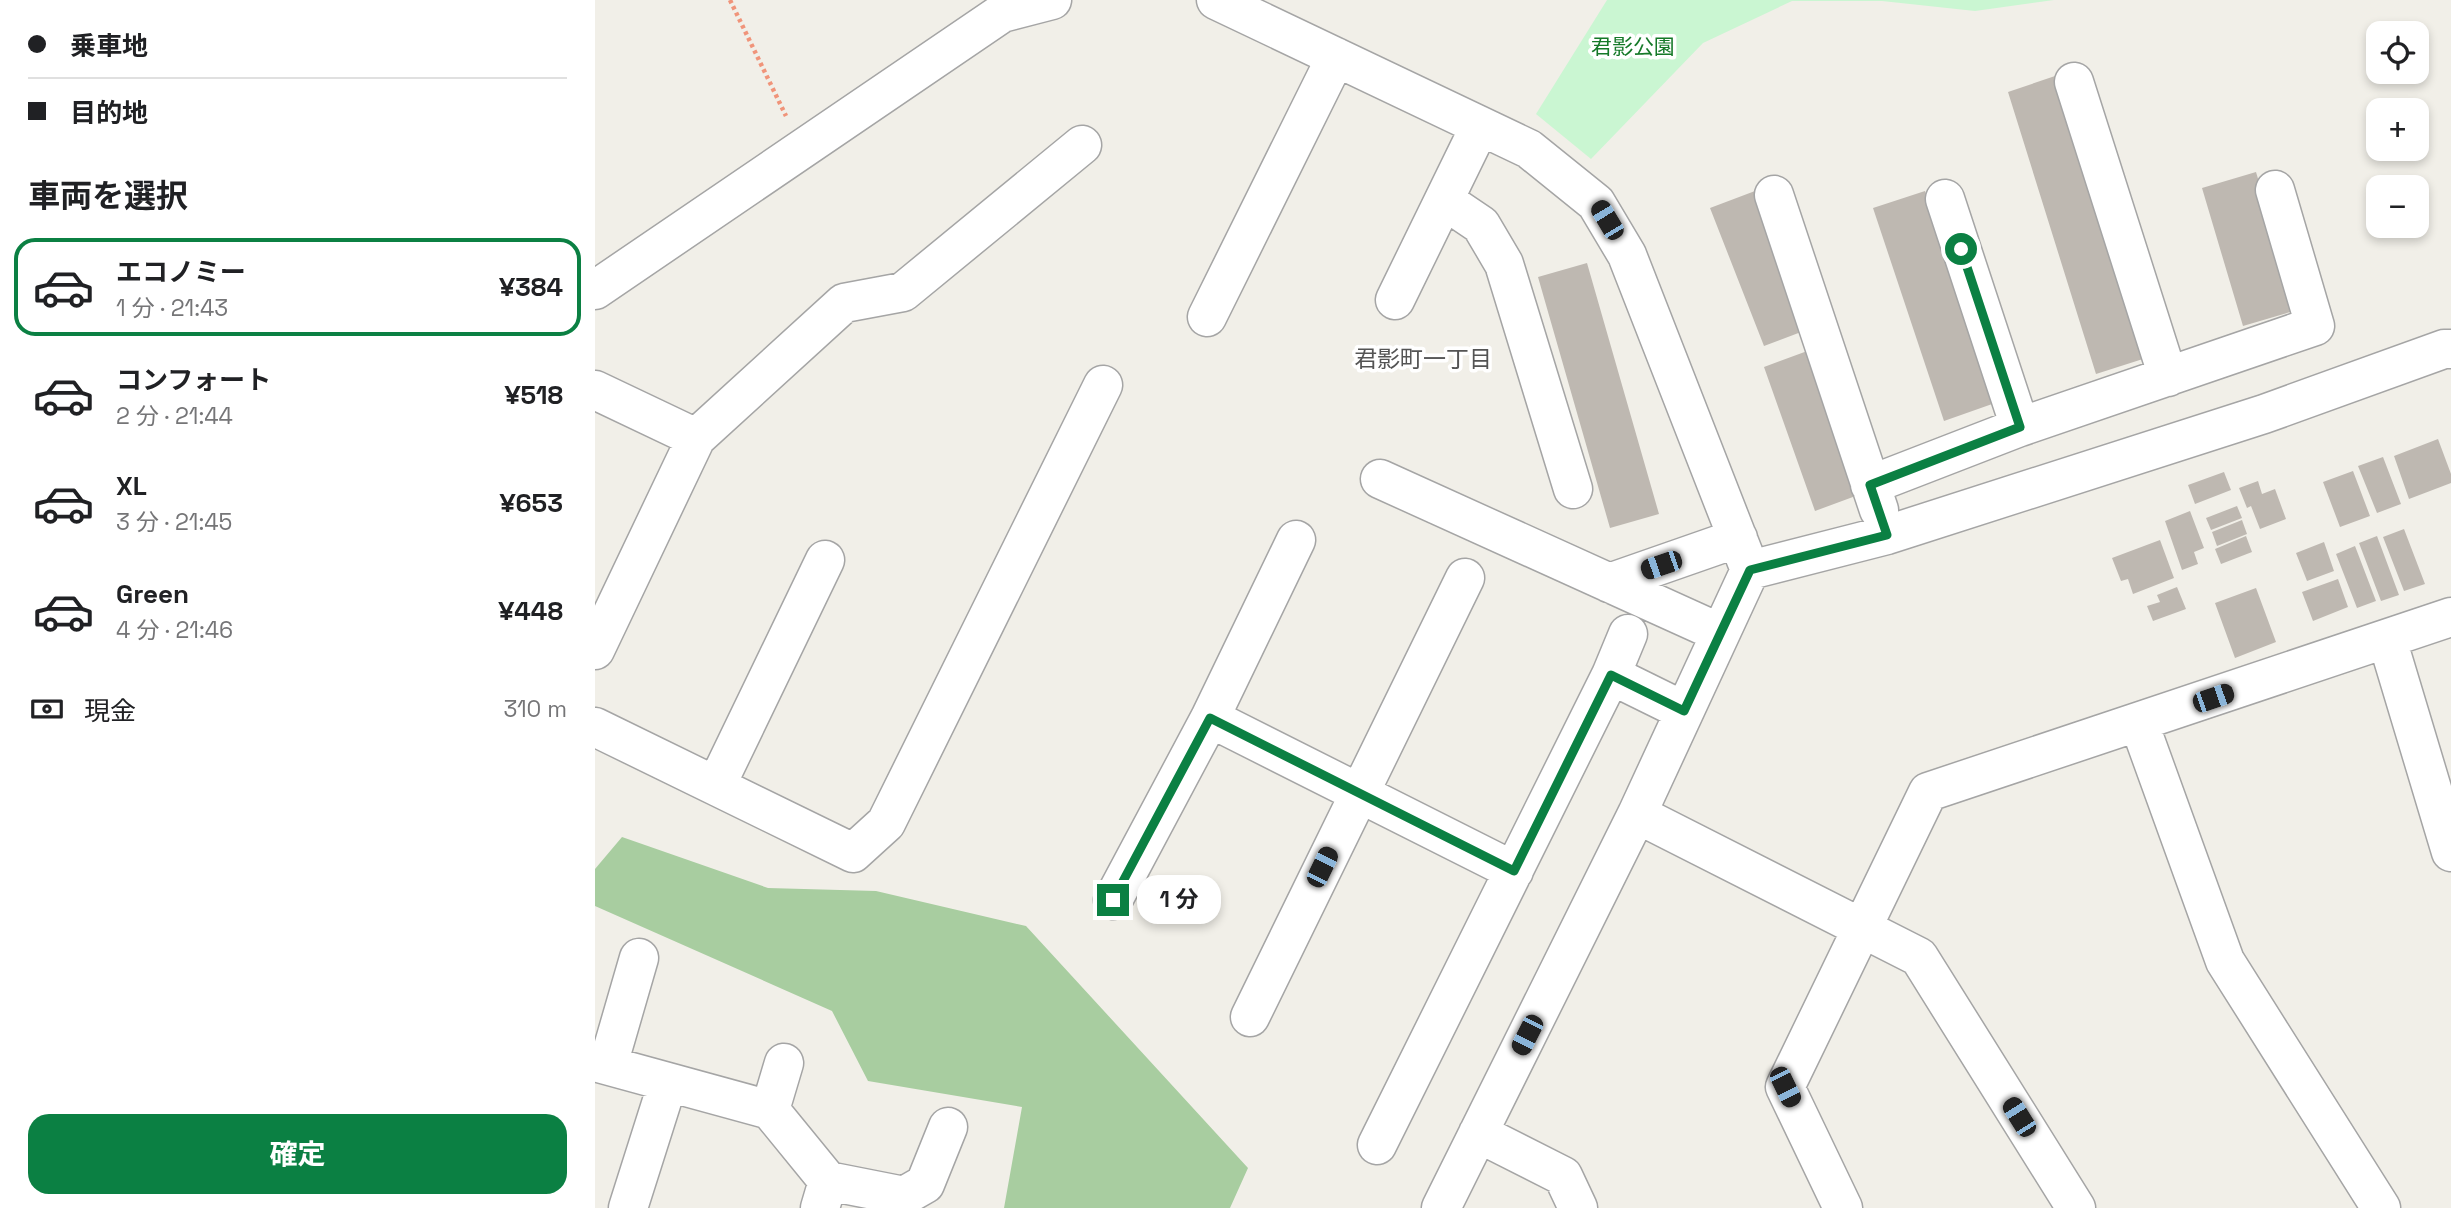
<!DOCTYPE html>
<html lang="ja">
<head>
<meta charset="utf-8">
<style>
	:root { --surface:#fff; --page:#f6f6f6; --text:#202124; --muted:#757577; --line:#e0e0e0; --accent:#0b8043 }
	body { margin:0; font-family:"Space Grotesk","Noto Sans JP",sans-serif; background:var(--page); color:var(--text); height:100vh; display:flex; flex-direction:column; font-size:26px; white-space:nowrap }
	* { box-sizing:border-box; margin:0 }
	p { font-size:23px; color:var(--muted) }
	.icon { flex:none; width:38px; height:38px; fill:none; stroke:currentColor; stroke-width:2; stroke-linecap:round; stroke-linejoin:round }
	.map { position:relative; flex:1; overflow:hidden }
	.sheet { display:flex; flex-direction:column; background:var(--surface); width:595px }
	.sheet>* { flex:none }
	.guide { display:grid; align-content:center; height:154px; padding:0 28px; background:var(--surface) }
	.fabs { position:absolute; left:1771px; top:21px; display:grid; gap:14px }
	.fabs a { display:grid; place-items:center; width:63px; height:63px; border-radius:14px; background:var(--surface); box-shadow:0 4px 10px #0003; font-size:35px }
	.end { position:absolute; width:32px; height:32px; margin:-16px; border:9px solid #0b8043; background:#fff; box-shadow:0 0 0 4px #fff }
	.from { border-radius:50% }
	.bubble { position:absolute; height:49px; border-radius:21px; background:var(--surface); box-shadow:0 4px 10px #0003; font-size:23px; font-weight:700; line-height:49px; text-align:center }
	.car { position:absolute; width:21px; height:42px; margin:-21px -10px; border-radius:9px; box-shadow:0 0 5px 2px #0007; background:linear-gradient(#222 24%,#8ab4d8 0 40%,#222 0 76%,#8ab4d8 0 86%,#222 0) }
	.guide b { display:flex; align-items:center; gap:24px; height:66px; font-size:26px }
	.guide b+b { border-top:2px solid var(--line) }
	.guide i { width:18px; height:18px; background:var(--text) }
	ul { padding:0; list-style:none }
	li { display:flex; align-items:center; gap:21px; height:98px; margin:0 14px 10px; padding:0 14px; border:4px solid transparent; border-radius:21px }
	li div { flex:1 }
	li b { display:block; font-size:26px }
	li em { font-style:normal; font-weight:700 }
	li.active { border-color:var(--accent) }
	li>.icon { width:63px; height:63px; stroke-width:1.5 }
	h2 { padding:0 28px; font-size:32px; line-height:84px }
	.pay { display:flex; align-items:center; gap:18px; height:77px; padding:0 28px; font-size:26px }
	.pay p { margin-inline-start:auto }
	.primary-button { display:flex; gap:14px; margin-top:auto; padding:14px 28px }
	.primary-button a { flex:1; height:80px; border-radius:21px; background:var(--accent); color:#fff; font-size:28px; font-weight:700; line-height:80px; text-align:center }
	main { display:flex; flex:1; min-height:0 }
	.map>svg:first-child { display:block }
	.forest { fill:#a8cda0 }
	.park { fill:#caf6d2 }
	.building { fill:#beb8b1 }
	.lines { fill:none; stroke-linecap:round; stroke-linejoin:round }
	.minor-casing { stroke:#a5a5a5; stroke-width:41 }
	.path { stroke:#f0947a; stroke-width:4.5; stroke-dasharray:3.5 3.5; stroke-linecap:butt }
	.minor { stroke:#fff; stroke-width:38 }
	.route { stroke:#0b8043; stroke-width:9 }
	.labels { text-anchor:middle; stroke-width:7; stroke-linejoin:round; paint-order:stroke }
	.park-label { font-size:21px; fill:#157928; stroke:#fff }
	.neighbourhood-label { font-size:23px; fill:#545454; stroke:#fff }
</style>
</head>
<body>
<main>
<section class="sheet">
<div class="guide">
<b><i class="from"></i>乗車地</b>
<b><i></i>目的地</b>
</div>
<h2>車両を選択</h2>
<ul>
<li class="active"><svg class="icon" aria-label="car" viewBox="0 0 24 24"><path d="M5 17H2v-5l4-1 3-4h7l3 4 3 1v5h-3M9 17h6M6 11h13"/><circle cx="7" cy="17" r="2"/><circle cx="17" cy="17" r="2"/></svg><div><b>エコノミー</b><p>1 分 · 21:43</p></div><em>¥384</em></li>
<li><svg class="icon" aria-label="car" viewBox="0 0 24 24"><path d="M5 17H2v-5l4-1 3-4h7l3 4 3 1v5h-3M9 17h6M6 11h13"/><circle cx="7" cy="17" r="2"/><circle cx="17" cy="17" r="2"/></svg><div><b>コンフォート</b><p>2 分 · 21:44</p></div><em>¥518</em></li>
<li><svg class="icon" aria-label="car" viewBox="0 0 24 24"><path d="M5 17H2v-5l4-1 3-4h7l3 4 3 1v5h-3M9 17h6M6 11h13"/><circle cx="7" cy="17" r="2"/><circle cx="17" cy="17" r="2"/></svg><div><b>XL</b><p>3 分 · 21:45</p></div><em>¥653</em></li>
<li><svg class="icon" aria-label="car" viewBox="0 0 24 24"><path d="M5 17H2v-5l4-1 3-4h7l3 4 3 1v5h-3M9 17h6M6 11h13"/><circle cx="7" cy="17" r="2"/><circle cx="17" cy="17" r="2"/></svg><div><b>Green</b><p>4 分 · 21:46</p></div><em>¥448</em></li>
</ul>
<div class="pay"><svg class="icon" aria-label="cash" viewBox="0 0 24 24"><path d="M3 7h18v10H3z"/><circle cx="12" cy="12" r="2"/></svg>現金<p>310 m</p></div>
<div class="primary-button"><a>確定</a></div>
</section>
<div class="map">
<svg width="1856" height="1208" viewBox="0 0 1856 1208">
	<rect width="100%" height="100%" fill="#f1efe8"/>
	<path class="forest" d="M27,837L173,888L281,891L431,926L653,1168L635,1208H409L427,1107L273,1081L237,1011L0,906V869Z"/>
	<path class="park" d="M1012,0H1459L1380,11L1287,1H1197L1108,43L996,159L941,114Z"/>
	<path class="building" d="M1463,75L1551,358L1501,374L1413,92Z
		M1661,172L1702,310L1648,326L1607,188Z
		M1160,191L1214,329L1169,346L1115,208Z
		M1330,191L1400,403L1349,421L1278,208Z
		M992,263L1064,514L1015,528L943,277Z
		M1215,350L1266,494L1220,511L1169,367Z
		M1843,439L1856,474V483L1814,499L1799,456Z
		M1788,457L1806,504L1782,513L1763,466Z
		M1758,471L1775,516L1745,527L1728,482Z
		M1629,472L1636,490L1600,504L1593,485Z
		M1663,481L1667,494L1680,489L1691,519L1665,529L1656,506L1652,508L1644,488Z
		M1642,506L1647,518L1616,530L1611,518Z
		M1595,511L1609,548L1599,552L1603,564L1587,570L1570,521Z
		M1647,520L1652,534L1622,546L1617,532Z
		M1809,529L1830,584L1809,591L1788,537Z
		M1651,536L1657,552L1626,564L1620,549Z
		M1782,536L1804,595L1786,601L1764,543Z
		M1565,540L1579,578L1538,594L1533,579L1526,581L1517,558Z
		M1729,542L1739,571L1712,581L1701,553Z
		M1760,546L1781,601L1762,608L1741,554Z
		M1743,579L1753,607L1718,621L1707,592Z
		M1582,587L1591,609L1558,621L1552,606L1565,602L1562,595Z
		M1661,588L1681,642L1640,658L1620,603Z"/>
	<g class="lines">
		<defs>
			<path id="minor" d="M621,0L934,149L1001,203L1032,255L1155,570
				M1479,82L1573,377
				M1179,195L1284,510
				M1350,199L1425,427
				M849,200L886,225L909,264L978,489
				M0,290L407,13L457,0
				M800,300L885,126
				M612,317L741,57
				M0,390L101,438
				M785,479L1125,633
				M1275,485L1425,427L1720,326L1680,190
				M1014,583L1143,538
				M1792,639L1856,852
				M0,650L101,438L249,303L308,292L487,145
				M1016,675L1089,711
				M615,718L919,871
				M1544,723L1630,961L1786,1208
				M0,727L258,853L291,823L508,385
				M121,786L230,560
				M1042,814L1324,957L1481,1208
				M518,900L615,718L701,540
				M655,1017L870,578
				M0,1062L175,1110L233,1181L225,1208
				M13,1065L44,958
				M175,1110L189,1063
				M883,1133L968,1176L983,1208
				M782,1145L1016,675L1033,634
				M233,1181L309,1196L330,1184L353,1127
				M33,1208L73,1082
				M846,1208L1042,814L1155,570L1292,535L1669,414L1849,349H1856
				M1248,1208L1190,1087L1333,792L1856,617"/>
		</defs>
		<use href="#minor" class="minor-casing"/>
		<path class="path" d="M135,0L191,116"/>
		<use href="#minor" class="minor"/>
	</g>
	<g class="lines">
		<path class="route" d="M518,900L615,718L919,871L1016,675L1089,711L1155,570L1292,535L1275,485L1425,427L1366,249"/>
	</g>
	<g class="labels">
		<g class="park-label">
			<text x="1038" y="54">君影公園</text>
		</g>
		<g class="neighbourhood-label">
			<text x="828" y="367">君影町一丁目</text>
		</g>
	</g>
</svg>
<div class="fabs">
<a><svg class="icon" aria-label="locate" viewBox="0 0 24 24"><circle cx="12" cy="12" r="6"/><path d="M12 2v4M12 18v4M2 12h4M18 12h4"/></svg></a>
<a>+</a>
<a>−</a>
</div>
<i class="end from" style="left:1366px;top:249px"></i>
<i class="end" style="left:518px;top:900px"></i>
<div class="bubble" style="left:542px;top:875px;width:84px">1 分</div>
<i class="car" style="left:1012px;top:220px;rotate:329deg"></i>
<i class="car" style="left:1066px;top:565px;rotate:251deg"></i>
<i class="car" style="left:1618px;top:698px;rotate:71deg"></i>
<i class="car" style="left:727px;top:867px;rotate:26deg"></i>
<i class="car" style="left:932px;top:1035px;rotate:207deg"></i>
<i class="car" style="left:1190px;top:1087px;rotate:154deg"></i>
<i class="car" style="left:1424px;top:1117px;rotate:328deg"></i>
</div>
</main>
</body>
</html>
